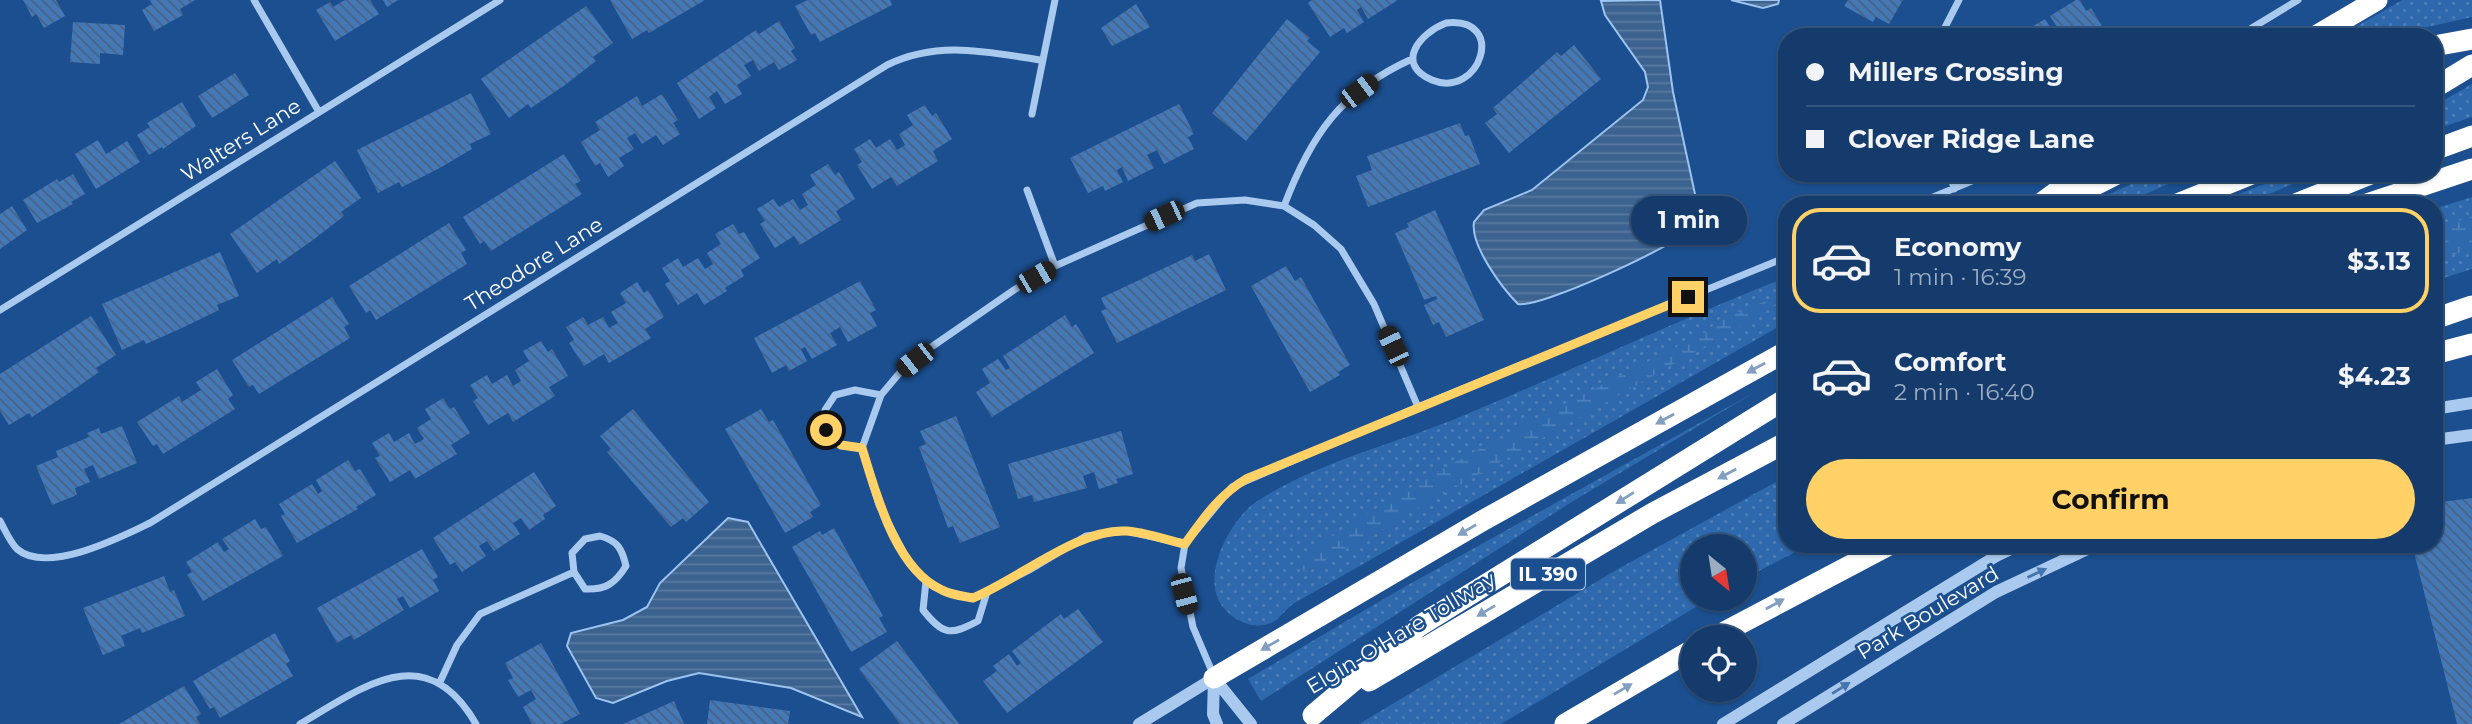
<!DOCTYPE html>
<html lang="en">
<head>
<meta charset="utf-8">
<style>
	:root { --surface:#143b6b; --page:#214673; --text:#f1f3f6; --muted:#9dadc1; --line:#33557e; --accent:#ffd166 }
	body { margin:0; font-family:Montserrat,sans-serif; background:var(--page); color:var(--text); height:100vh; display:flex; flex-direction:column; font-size:26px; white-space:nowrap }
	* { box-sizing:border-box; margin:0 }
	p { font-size:23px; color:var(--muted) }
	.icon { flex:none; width:38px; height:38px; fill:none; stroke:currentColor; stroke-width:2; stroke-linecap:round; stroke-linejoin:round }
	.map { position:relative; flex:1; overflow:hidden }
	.side { position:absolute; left:1778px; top:196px; width:665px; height:357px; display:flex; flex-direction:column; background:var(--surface); border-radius:28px; box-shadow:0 2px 5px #0004,0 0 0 2px var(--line) }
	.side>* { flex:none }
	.guide { position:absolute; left:1778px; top:28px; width:665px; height:154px; border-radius:28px; box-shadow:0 2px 5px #0004,0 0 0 2px var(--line); display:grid; align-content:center; height:154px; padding:0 28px; background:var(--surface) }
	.needle { width:46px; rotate:150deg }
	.controls { position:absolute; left:1680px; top:534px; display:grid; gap:14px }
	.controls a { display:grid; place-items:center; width:77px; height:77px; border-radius:50%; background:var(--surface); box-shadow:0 2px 5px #0004,0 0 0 2px var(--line); font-size:35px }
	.end { position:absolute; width:32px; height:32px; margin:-16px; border:9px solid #ffd166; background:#111; box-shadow:0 0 0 4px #111 }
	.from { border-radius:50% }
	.bubble { position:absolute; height:49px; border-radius:24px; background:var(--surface); box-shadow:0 2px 5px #0004,0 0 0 2px var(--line); font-size:23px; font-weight:700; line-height:49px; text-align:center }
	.car { position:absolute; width:21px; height:42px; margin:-21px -10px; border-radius:9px; box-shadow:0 0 5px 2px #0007; background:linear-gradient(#222 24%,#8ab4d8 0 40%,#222 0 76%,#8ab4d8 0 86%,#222 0) }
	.guide b { display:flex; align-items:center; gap:24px; height:66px; font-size:26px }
	.guide b+b { border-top:2px solid var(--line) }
	.guide i { width:18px; height:18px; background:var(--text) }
	ul { padding:12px 0 0; list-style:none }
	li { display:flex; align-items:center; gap:21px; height:105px; margin:0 14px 10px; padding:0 14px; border:4px solid transparent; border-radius:28px }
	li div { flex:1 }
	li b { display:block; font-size:26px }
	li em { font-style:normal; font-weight:700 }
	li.current { border-color:var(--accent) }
	li>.icon { width:63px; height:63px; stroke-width:1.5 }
	.primary-button { display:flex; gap:14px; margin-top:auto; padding:14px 28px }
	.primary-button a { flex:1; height:80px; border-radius:42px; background:var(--accent); color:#111; font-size:28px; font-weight:700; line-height:80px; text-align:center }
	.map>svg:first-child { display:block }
	.grass { fill:url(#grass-dots) }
	.wetland { fill:url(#wetland-marsh) }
	.water { fill:url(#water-rules); stroke:#9cc4f0; stroke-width:2 }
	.building { fill:url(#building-back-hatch) }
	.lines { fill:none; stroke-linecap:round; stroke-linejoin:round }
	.minor { stroke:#a9c9ee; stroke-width:7 }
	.tertiary { stroke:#a9c9ee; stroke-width:12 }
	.motorway { stroke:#fff; stroke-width:21 }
	.oneway { fill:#829ec1 }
	.oneway2 { fill:#4674ac }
	.route { stroke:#ffd166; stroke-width:9 }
	.labels { text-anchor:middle; stroke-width:5; stroke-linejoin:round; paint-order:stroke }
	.shield { fill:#1b4f8f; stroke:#bbcadd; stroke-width:2 }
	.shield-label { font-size:19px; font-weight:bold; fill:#fff }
	.street-label { font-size:21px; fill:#fff; stroke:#1b4f8f }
</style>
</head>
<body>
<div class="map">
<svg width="2472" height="724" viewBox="0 0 2472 724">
	<defs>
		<pattern id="grass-dots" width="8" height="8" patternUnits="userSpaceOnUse" patternTransform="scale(1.75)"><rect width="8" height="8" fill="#2e69ad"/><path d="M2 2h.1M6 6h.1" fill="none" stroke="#4d80b9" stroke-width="1.8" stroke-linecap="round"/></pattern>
		<pattern id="wetland-marsh" width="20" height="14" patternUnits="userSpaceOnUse" patternTransform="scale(1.75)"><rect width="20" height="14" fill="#2e69ad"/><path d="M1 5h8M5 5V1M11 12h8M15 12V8" fill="none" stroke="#4d80b9"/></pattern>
		<pattern id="water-rules" width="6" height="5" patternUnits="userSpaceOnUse" patternTransform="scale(1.75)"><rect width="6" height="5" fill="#3c6290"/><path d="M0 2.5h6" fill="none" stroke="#597aa1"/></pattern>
		<pattern id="building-back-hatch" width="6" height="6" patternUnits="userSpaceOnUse" patternTransform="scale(1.75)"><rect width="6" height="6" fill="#4478b7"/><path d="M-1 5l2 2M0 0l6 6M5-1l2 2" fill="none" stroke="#486282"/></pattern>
	</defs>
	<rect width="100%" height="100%" fill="#1b4f8f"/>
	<path class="grass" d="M2402,0H2472V17L2383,37H2338Z
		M2472,84V117L2434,130V106Z
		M2154,173H2194L2120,205H2087Z
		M2292,173H2319L2243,205H2212Z
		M2472,197V269L2434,281V209Z
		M1787,277V322L1293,604C1286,609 1280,618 1273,622C1253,632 1229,619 1219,601C1203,571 1232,516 1259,500C1318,462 1391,445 1455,419C1566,373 1675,321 1787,277Z
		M1755,392L1570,503L1261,701L1248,679L1399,590Z
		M1787,476V544H1811L1745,578V546H1692V598L1709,599L1501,724H1359L1616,570Z"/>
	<path class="wetland" d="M2472,216V249L2434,260V230Z
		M1787,293V297L1741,326L1403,517L1367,539L1365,545L1356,551L1351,547L1330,553L1323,565L1306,572L1298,567L1297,561C1425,469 1570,403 1709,330L1723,315L1731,318L1738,312Z"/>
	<path class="water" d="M1660,0L1673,92L1695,194L1693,228C1675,246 1539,309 1518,304C1502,288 1470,245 1474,222L1484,210L1532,190L1643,100L1648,87L1645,72L1605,15L1601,1Z
		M1731,0H1779L1778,4L1763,8Z
		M728,518L748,522L862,717L791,688L699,673L667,681L613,703L596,698L567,646L571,633L623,620L647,607L660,583Z"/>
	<path class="building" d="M23,0H56L65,16L44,28L36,14L32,17Z
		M150,0H195L180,9L183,15L154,31L142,10L152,4Z
		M345,0H370L379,14L335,41L316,10L330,2L333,7Z
		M383,0H398L387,7Z
		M610,0H705L649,33L647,30L632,39Z
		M808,0H890L892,5L820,42L815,33L811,35L795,6Z
		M1312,0H1398L1368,19L1361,7L1357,10L1364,22L1347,33L1344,28L1330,37L1308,3Z
		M1848,0H1903L1889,24L1876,17L1873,22L1844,6Z
		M2076,0H2080L2086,11L2091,8L2108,36L2015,37L2045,19L2052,30L2057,27L2050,16Z
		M1136,4L1150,27L1112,46L1101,28Z
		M586,6L613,43L593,57L596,61L565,85L531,108L528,104L509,118L481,79Z
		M1287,19L1310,38L1307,41L1320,52L1246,141L1212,113Z
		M779,21L795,48L791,51L797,60L779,70L774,62L759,71L753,60L744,65L751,76L737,85L742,94L725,104L717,91L709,97L716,108L699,119L677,83L756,30L759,34Z
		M73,22L125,25L123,55L100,53V64L70,62Z
		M1574,45L1601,79L1509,153L1485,123L1497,114L1493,108L1557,52L1561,56Z
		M235,73L249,95L212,118L198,96Z
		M471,93L491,134L470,144L472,149L438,169L402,187L399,182L378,193L357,150Z
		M662,94L678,120L673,123L680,134L663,145L656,135L642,144L635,133L627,138L634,149L619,158L624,166L608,177L600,163L595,166L581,142L600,130L595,122L637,96L642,106Z
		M182,102L196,126L163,149L162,147L149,155L137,135L150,127L147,123Z
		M1179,104L1194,134L1188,137L1194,149L1164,164L1157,150L1147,155L1154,168L1128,181L1122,167L1117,170L1123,182L1105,191L1103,186L1088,193L1070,158Z
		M925,105L932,116L936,113L952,139L933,151L938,161L897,186L891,177L872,189L857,165L862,162L854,149L870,139L876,148L890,139L897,150L905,145L899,134L913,125L907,115Z
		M1460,123L1465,136L1469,135L1480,164L1368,207L1356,176L1372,170L1367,156Z
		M98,140L106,154L127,141L140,162L96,189L75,154Z
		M564,154L581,181L575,184L582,194L491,251L484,241L480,244L463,217Z
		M335,161L361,198L341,212L344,216L313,240L279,264L277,259L257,273L230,234Z
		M828,164L835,175L839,172L855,199L836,211L841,220L800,245L794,236L775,248L760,224L765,221L757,209L773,199L779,207L793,199L800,210L808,205L802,194L816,185L810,175Z
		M73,174L85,194L71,202L73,204L37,223L23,200L57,179L59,182Z
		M12,206L27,230L0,249V214Z
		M1435,210L1484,320L1446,337L1439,322L1433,325L1424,305L1437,299L1436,296L1424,300L1395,233L1409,227L1407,223Z
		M449,223L466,250L461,253L467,264L376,320L370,310L366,313L349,286Z
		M733,224L739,234L744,232L760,258L741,270L744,276L725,288L727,291L704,305L697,293L678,305L665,284L670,281L662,268L678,258L683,267L698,258L705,269L713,264L707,253L721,244L715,234Z
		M220,252L239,296L217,305L219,310L182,328L146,344L144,340L122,350L102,304Z
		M1209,254L1226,290L1117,343L1101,311L1106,309L1101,298L1192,255L1195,261Z
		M1286,266L1295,281L1301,277L1350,365L1338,372L1340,375L1310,392L1251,286Z
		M860,281L876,310L870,313L877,326L848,342L840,327L830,333L837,345L812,359L805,347L801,349L807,361L789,371L786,365L772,373L754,338Z
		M637,282L644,293L648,290L664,317L645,329L651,338L609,363L604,354L584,366L569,343L574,340L566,327L583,317L588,325L603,317L609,328L618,323L611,312L626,303L620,293Z
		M332,297L349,324L344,327L350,338L259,394L253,385L249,387L232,360Z
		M1065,315L1072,327L1076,324L1094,353L992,417L976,392L990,383L982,369L998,359L1006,370L1010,368L1003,356Z
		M91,316L116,355L96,368L99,372L66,395L32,417L29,413L9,425L0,411V374Z
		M541,341L548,352L552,349L568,376L549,387L555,396L513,422L508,413L488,425L473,401L478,398L470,385L487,375L492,384L507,375L513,386L521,381L515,370L529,361L523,351Z
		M217,369L233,395L228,399L235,409L163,454L157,444L153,446L137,422L179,396L182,402L201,390L196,382Z
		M443,398L450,409L454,407L470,433L451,445L457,454L415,479L410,470L390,482L375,458L380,456L372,443L389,433L394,442L409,433L415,444L424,439L417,428L431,419L425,409Z
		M633,409L709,502L686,522L683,518L671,527L607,452L611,449L600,436Z
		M761,409L769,422L773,420L821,505L810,512L813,517L785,533L725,429Z
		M956,416L1000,527L960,543L953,526L948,528L919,447L926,444L920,431Z
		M122,426L137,463L99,479L93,465L84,469L90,482L75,488L77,495L52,505L36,466L58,457L56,451L89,437L87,433L99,428L101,434Z
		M1121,431L1133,474L1116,479L1118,483L1099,489L1094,472L1083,476L1087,488L1034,502L1032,495L1018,499L1008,464Z
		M348,460L355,471L360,469L376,495L356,507L358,509L297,543L281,516L285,514L279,504L312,484L318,494L322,491L316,480Z
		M534,472L556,506L543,515L545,519L529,530L521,518L513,523L520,534L494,551L487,541L479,546L486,556L462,572L455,562L450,565L433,538Z
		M2472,498V724H2457L2412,544H2434V503Z
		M255,519L261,529L266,527L283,556L203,601L187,575L192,572L186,562L218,542L224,552L229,549L222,539Z
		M834,528L883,616L879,618L887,632L851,652L792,547L820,531L822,535Z
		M422,549L438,577L433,580L439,591L410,608L403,596L397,599L404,610L354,640L351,635L337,643L317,608Z
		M164,576L170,592L174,590L185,616L142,633L140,628L121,636L125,646L103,655L83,608Z
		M1078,609L1103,642L1007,713L983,681L997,671L993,666L1009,654L1017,666L1021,663L1012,651L1061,614L1064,619Z
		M275,633L290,661L286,664L293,676L220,718L214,707L210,709L193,681Z
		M897,641L959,724H900L859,669Z
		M541,643L580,714L561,724H532L523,707L536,699L531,690L518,697L508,680L513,678L505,663Z
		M184,686L201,714L196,717L200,724H119Z
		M710,700L790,711L788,724H707Z
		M674,701L684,724H623Z"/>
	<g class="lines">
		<path class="minor" d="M254,0L319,112
			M1446,23C1508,16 1480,100 1432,80C1394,64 1420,33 1446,23Z
			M1940,37L1959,0
			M2237,37L2298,0
			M1032,114L1055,0
			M1950,173L1954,189
			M1027,190L1055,266
			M1914,205L1991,173
			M1284,206C1311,135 1341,91 1412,59
			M0,310L500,0
			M862,448L841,445L826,430L825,410L835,395L855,390L881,395
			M0,521C5,530 10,542 17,549C47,575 121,537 150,523L887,65C938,40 987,52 1040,60
			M600,536C618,541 622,549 626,566C615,584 605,590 585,589L574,572L572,553L585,539Z
			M1185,544L1126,531L1086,536L1031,569L973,598L943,591L926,581L908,561L879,505L862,448L881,395L902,370L927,350L1017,288L1055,266L1197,203L1245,200L1284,206L1314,225L1341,249L1374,304L1418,407
			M926,581L923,610C943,635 950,636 978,621L987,592
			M1213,674L1193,627L1181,568L1185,544L1232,487L1418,407L1787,257
			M440,682L457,645L480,614L574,572
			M300,724C363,687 426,637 476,724"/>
		<path class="tertiary" d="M2434,409L2472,403
			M2434,440L2472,435
			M1214,678L1251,724
			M1214,678L1213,714L1217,724
			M1139,724L1214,678
			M1723,724L1998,555L2021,544
			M1783,724L1996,592L2098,544"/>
		<path class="motorway" d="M2314,37L2377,0
			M2434,46L2472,39
			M2434,88L2472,65
			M2434,150L2472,136
			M2039,205L2082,173
			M2056,205L2119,173
			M2175,205L2254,173
			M2293,205L2373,173
			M2364,205L2472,169
			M2434,319L2472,306
			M2434,354L2472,344
			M1715,637L1891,544
			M1214,678L1482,521L1787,351
			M1369,681L1653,513L1787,442
			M1313,715L1419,626L1787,398
			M1565,724L1692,650"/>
	</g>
	<defs><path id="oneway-solid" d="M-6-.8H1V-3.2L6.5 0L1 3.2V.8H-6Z" transform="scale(1.75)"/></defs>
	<g class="oneway">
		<use href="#oneway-solid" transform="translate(1756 368) rotate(151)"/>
		<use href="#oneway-solid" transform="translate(1665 419) rotate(151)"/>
		<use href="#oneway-solid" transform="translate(1727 474) rotate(152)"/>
		<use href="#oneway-solid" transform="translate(1625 498) rotate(148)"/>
		<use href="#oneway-solid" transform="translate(1467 530) rotate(150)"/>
		<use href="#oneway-solid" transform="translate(1775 604) rotate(-29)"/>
		<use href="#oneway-solid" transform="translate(1486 611) rotate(149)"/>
		<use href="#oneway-solid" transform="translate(1270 645) rotate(150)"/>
		<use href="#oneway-solid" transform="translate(1623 689) rotate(-31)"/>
	</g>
	<g class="oneway2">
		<use href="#oneway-solid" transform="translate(2037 573) rotate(-25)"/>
		<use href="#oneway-solid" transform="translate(1841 688) rotate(-32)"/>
	</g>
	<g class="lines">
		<path class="route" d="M826,430L841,445L862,448C876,493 895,569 942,590C951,595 963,596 973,598C1019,579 1079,528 1126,531C1145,532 1166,540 1185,544C1203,519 1219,495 1246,479L1688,297"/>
	</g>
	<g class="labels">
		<rect class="shield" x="1511" y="558.5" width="74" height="31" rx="5"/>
		<g class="shield-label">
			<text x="1548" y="581">IL 390</text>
		</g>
		<g class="street-label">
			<text transform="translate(241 140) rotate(-32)" y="7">Walters Lane</text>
			<text transform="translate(534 264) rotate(-32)" y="7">Theodore Lane</text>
			<text transform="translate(1928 613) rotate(-31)" y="7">Park Boulevard</text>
			<text transform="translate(1401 633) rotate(-31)" y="7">Elgin-O'Hare Tollway</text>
		</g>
	</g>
</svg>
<div class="controls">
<a><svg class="needle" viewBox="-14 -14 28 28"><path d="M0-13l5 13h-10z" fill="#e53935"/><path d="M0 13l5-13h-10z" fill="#9dadc1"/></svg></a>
<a><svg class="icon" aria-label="locate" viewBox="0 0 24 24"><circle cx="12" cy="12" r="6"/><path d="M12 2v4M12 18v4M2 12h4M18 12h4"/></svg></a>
</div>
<i class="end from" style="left:826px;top:430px"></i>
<i class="end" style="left:1688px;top:297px"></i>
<div class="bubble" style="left:1631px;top:196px;width:116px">1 min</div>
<i class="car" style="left:1359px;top:91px;rotate:53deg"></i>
<i class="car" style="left:1164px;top:216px;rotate:245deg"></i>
<i class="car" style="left:1036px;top:277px;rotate:60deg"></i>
<i class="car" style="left:1393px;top:346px;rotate:335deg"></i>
<i class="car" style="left:915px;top:360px;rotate:232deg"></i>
<i class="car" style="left:1184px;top:594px;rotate:165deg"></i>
<div class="guide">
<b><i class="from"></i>Millers Crossing</b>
<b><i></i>Clover Ridge Lane</b>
</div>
<section class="side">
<ul>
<li class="current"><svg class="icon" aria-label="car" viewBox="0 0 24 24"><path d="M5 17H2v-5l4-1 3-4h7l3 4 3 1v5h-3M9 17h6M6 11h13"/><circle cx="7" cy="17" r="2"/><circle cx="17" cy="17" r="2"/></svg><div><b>Economy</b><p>1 min · 16:39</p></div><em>$3.13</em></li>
<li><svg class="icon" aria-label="car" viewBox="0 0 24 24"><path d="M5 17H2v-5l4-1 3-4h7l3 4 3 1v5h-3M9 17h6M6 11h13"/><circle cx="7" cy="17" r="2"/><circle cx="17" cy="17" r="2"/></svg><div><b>Comfort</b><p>2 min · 16:40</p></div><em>$4.23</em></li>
</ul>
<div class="primary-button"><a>Confirm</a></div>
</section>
</div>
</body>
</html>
